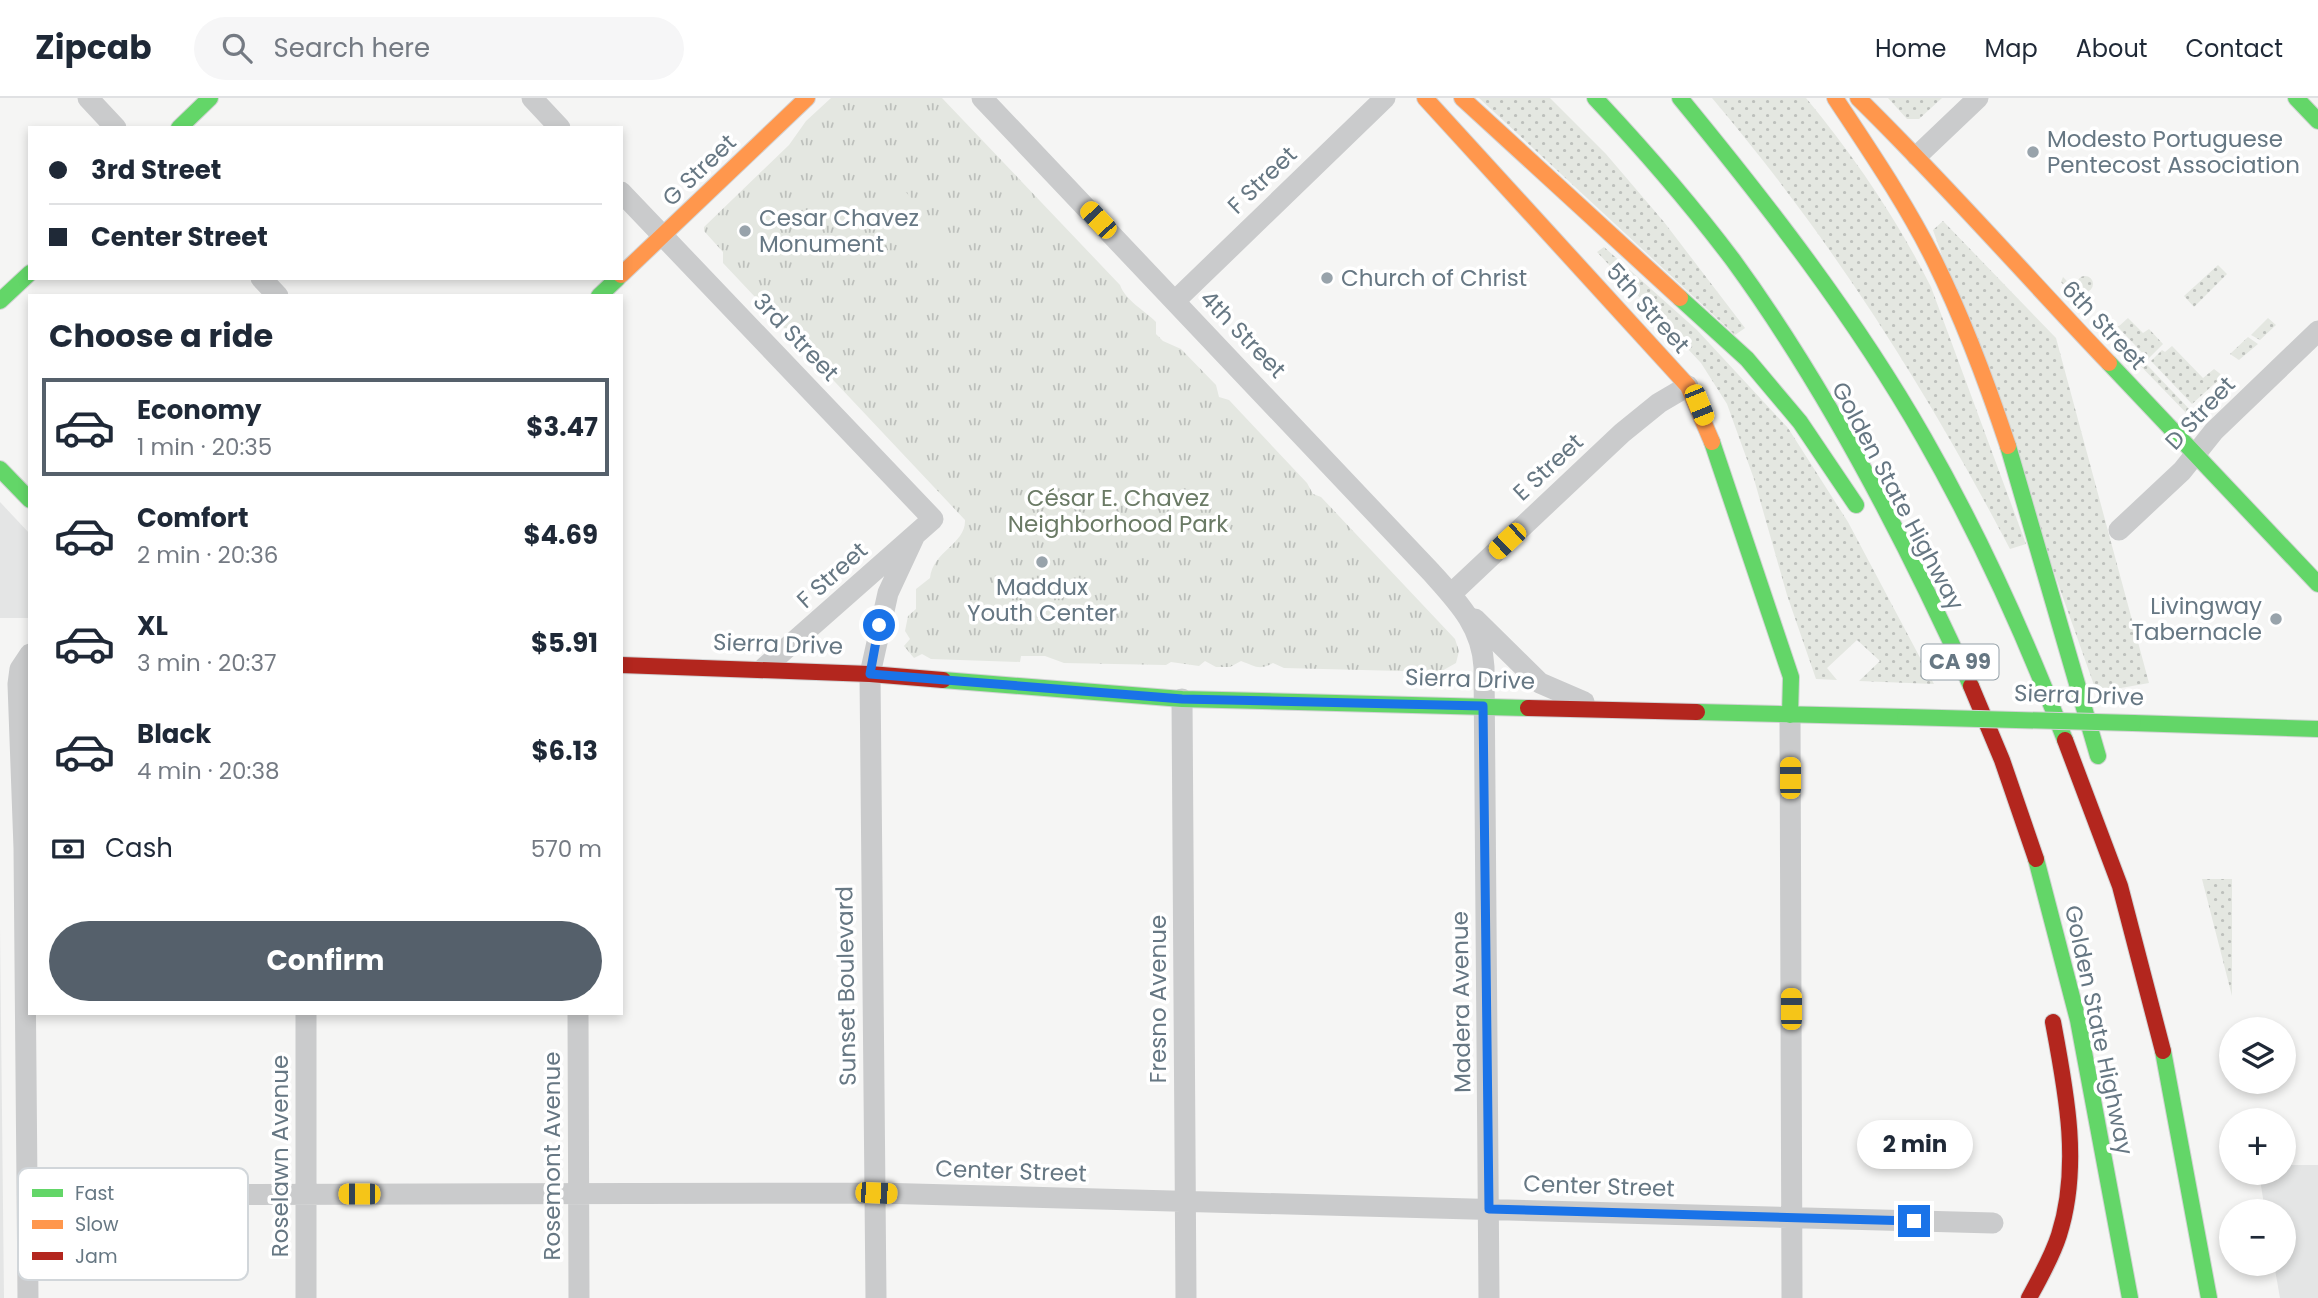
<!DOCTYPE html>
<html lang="en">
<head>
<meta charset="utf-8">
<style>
	:root { --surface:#fff; --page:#f6f6f7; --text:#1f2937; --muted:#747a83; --line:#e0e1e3; --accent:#55606b }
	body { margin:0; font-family:Poppins,sans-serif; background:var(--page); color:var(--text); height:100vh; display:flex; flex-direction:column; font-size:26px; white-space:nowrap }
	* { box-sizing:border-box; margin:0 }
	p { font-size:23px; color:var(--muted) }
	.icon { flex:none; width:38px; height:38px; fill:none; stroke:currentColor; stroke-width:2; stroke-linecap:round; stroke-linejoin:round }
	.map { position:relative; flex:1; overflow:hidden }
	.drawer { position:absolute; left:28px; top:196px; width:595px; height:721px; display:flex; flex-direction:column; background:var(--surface); border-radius:0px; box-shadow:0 4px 10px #0003 }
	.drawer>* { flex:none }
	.banner { position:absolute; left:28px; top:28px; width:595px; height:154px; border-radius:0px; box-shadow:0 4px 10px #0003; display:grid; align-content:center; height:154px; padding:0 21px; background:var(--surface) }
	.tools { position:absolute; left:2219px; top:919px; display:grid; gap:14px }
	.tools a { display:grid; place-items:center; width:77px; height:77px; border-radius:50%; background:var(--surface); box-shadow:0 4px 10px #0003; font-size:35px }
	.end { position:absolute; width:32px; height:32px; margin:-16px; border:9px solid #1a73e8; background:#fff; box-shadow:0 0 0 4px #fff }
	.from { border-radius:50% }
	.bubble { position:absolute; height:49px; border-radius:24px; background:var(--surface); box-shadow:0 4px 10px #0003; font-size:23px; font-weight:700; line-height:49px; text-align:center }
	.car { position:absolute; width:21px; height:42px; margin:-21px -10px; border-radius:9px; box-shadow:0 0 5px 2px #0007; background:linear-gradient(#f5c518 24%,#345 0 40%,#f5c518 0 76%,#345 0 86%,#f5c518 0) }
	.banner b { display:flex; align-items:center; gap:24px; height:66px; font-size:26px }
	.banner b+b { border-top:2px solid var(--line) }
	.banner i { width:18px; height:18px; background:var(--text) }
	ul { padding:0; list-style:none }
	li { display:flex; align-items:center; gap:21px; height:98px; margin:0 14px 10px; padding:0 7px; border:4px solid transparent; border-radius:0px }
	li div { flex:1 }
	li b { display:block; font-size:26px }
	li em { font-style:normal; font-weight:700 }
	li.on { border-color:var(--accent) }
	li>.icon { width:63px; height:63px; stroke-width:1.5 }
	h2 { padding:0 21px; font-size:32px; line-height:84px }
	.pay { display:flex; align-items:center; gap:18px; height:77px; padding:0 21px; font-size:26px }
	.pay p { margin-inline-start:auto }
	.action { display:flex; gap:14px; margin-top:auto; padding:14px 21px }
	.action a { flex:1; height:80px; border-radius:42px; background:var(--accent); color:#fff; font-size:28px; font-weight:700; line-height:80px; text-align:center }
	header { display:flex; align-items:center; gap:42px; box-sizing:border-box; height:98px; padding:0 35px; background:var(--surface); border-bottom:2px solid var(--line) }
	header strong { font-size:33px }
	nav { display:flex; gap:38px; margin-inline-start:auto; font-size:24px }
	.search { width:490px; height:63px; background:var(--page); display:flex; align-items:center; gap:18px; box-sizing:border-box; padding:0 24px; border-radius:38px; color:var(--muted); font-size:26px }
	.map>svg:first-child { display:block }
	.built { fill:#e4e5e5 }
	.grass { fill:url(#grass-dots) }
	.park { fill:url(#park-tufts) }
	.pitch { fill:#e4e7e1 }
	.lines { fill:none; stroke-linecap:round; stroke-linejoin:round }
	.fast-casing { stroke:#d2d3d4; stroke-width:18 }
	.slow-casing { stroke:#d2d3d4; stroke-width:18 }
	.jam-casing { stroke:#d2d3d4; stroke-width:18 }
	.street { stroke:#cacbcc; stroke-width:21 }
	.fast { stroke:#63d668; stroke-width:16 }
	.slow { stroke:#ff974d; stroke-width:16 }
	.jam { stroke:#b3261e; stroke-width:16 }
	.fast-bridge-casing { stroke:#d2d3d4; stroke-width:18; stroke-linecap:butt }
	.fast-bridge { stroke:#63d668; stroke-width:16 }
	.route { stroke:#1a73e8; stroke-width:9 }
	.poi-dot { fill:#98a3ab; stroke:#fff; stroke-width:2.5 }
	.labels { text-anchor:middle; stroke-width:7; stroke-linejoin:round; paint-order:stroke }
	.shield { fill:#fff; stroke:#94a0a8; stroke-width:2 }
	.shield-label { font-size:21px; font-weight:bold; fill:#667783 }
	.poi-label { font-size:23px; fill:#667783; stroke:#fff; text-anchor:start }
	.street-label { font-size:23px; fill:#667783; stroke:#fff }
	.park-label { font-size:23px; fill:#6a7a65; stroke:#fff }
	.key { fill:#fff; stroke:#d1d6da; stroke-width:2 }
	.key-label { font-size:19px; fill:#667783 }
</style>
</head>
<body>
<header>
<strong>Zipcab</strong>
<div class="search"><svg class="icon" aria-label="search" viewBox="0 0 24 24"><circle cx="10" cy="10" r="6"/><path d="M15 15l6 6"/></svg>Search here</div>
<nav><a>Home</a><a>Map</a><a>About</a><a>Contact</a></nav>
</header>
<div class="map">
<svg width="2318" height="1200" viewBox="0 0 2318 1200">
	<defs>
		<pattern id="grass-dots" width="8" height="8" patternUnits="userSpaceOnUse" patternTransform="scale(1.75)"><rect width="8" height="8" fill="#e4e7e1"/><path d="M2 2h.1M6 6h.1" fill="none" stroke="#bdc0bc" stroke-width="1.8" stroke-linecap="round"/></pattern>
		<pattern id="park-tufts" width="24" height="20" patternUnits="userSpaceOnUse" patternTransform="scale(1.75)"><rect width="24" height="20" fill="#e4e7e1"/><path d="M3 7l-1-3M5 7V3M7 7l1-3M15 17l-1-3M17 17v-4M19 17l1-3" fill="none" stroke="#bdc0bc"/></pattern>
	</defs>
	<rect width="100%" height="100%" fill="#f5f5f4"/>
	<path class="built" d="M0,404L30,436V520H0Z
		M0,829L4,1200H0Z
		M2284,1067H2318V1200H2280L2274,1166H2284V1113H2265L2259,1075L2284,1074Z"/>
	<path class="grass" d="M1479,0H1550L1606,56L1664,124L1745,230L1735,237Z
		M1712,0H1806C1854,58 1897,121 1931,189L2026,446L2010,451C1924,287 1832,142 1712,0Z
		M1888,0H1942L1919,21H1907Z
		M1943,123L2056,240L2149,585L2121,590H2095L1933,132Z
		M1604,149L1697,232L1788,330L1848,424L1934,586L1859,583L1880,563L1857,542L1827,570L1837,582L1816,581L1787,497L1754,381L1727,306L1701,265L1597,154Z
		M2218,167L2227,176L2194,209L2184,198Z
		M2077 186a8 8 0 1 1 16 0a8 8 0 1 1-16 0Z
		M2063,179L2092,209L2087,213L2061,184Z
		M2128,220L2143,235L2149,231L2163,246L2148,261L2118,229Z
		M2268,220L2276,227L2260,242L2251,237Z
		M2104,222L2196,318L2192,321L2100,226Z
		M2248,239L2258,246L2239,262L2230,256Z
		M2172,248L2203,280L2214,271L2223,278L2192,306L2151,263L2162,252L2165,254Z
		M2227,280L2232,284L2200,315L2196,310Z
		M2202,781H2232V898Z"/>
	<path class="park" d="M831,0H942L1120,187C1126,203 1143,211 1156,224V236L1163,243L1181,251L1216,287L1219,299L1229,302L1307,385L1313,396L1321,399L1455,541L1459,553L1456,565L1440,574L1284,570L1273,565C1259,573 1255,568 1241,563L1230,569H1216L1205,563L1199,568L1171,564L1166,567L1064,565L1045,558H1021L1020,564L931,561L922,556L914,560L904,548L910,541L905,533L908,518L916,511V491L930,480C933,453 966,446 965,422L723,165V154L704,133V129L789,47L806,23Z"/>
	<path class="pitch" d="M899,87L960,151L930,179L869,114Z"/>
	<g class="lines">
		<defs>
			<path id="fast" d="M1595,0C1644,52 1690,105 1733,162C1825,288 1907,446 1971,588
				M1680,0C1768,107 1855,219 1924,340C1979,436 2025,538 2065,642
				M2296,0L2318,23
				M179,30L210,0
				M599,198L618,180
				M1680,200L1747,261L1800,324L1856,407
				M0,203L30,175
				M2109,265L2318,486
				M1712,344L1791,579L1790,617
				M2008,348L2098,658
				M0,371L30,402
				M943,582L1182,601L1528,610
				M1697,614L1905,619
				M2133,625L2318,631
				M2036,761L2078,922L2130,1200
				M2163,953L2209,1200"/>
			<path id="slow" d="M1425,0L1688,288L1712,344
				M1462,0L1680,200
				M1835,0C1870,53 1907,107 1935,164C1964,223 1987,285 2008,348
				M1858,0C1945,85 2025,177 2109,265
				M621,177L807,0"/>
			<path id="jam" d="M621,567L870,576L943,582
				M1971,588L2002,662L2036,761
				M1528,610L1697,614
				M2065,642L2120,788L2163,953
				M2029,1200C2040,1180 2052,1159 2059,1137C2081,1068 2066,993 2053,924"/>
		</defs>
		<use href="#fast" class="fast-casing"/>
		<use href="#slow" class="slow-casing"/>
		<use href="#jam" class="jam-casing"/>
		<path class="street" d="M88,0L116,30
			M532,0L560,30
			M982,0L1431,474C1457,503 1482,528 1484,569L1489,1200
			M1917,58L1978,0
			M621,94L933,421L764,570
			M261,180L278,198
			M1175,203L1385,0
			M2119,432L2182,373L2214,333L2318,233
			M1451,496L1622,335L1659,305L1688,288
			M1475,521L1540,585L1584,604
			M1182,601L1186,1200
			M1790,617L1792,1200
			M578,915L579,1200
			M27,1097L876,1095L1993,1125
			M28,1200L24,750L18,586L20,571L30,556
			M306,1200V915
			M876,1200L870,576L888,495L915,437"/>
		<use href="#fast" class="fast"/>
		<use href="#slow" class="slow"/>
		<use href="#jam" class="jam"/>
		<defs>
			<path id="fast-bridge" d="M1905,619L2133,625"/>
		</defs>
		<use href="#fast-bridge" class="fast-bridge-casing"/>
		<use href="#fast-bridge" class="fast-bridge"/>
	</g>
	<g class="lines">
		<path class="route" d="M879,527L870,576L1182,601L1483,608L1489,1111L1914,1123"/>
	</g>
	<g class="poi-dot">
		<circle cx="2033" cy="54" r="7"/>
		<circle cx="745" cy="133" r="7"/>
		<circle cx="1327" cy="180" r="7"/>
		<circle cx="1042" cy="464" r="7"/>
		<circle cx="2276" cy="521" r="7"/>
	</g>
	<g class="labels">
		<rect class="shield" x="1921.5" y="546.5" width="77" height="35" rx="5"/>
		<g class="shield-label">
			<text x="1960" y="571">CA 99</text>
		</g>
		<g class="poi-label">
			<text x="2047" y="49">Modesto Portuguese<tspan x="2047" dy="26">Pentecost Association</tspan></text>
			<text x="759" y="128">Cesar Chavez<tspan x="759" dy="26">Monument</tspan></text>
			<text x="1341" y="188">Church of Christ</text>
			<text x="1042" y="497" text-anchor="middle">Maddux<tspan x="1042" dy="26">Youth Center</tspan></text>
			<text x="2262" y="516" text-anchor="end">Livingway<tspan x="2262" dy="26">Tabernacle</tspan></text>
		</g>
		<g class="street-label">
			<text transform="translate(699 72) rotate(-44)" y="8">G Street</text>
			<text transform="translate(1262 82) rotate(-44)" y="8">F Street</text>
			<text transform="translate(1648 210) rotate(48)" y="8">5th Street</text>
			<text transform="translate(2104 227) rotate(47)" y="8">6th Street</text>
			<text transform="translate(1243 236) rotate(46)" y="8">4th Street</text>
			<text transform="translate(796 239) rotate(46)" y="8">3rd Street</text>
			<text transform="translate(2200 315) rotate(-47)" y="8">D Street</text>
			<text transform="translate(1548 369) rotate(-43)" y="8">E Street</text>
			<text transform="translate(1898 398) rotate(62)" y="8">Golden State Highway</text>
			<text transform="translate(832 477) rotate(-42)" y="8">F Street</text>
			<text transform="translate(778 546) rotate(2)" y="8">Sierra Drive</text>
			<text transform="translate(1470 581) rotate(2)" y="8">Sierra Drive</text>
			<text transform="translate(2079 597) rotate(2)" y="8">Sierra Drive</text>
			<text transform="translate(846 888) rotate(-91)" y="8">Sunset Boulevard</text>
			<text transform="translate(1158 901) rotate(-90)" y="8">Fresno Avenue</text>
			<text transform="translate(1461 904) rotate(-91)" y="8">Madera Avenue</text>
			<text transform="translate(2099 932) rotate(78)" y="8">Golden State Highway</text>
			<text transform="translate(280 1058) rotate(-90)" y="8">Roselawn Avenue</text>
			<text transform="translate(552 1058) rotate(-90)" y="8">Rosemont Avenue</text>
			<text transform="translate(1011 1073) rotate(2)" y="8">Center Street</text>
			<text transform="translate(1599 1088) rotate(2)" y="8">Center Street</text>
		</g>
		<g class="park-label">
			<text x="1118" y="408">César E. Chavez<tspan x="1118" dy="26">Neighborhood Park</tspan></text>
		</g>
	</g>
	<rect x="18" y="1070" width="230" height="112" rx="10" class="key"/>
	<rect x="32" y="1091" width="31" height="8" fill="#63d668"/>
	<rect x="32" y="1122" width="31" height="9" fill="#ff974d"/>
	<rect x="32" y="1154" width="31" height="8" fill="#b3261e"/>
	<g class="key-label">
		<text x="75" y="1102">Fast</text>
		<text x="75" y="1133">Slow</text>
		<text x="75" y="1165">Jam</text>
	</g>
</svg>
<div class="tools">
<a><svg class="icon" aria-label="layers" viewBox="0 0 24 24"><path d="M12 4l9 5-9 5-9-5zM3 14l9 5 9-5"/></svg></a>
<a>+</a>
<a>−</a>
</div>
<i class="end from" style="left:879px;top:527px"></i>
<i class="end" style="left:1914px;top:1123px"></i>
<div class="bubble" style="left:1857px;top:1022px;width:116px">2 min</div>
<i class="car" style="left:1098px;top:122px;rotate:317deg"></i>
<i class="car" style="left:1699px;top:307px;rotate:158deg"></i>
<i class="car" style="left:1507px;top:443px;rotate:227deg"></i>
<i class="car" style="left:1790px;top:680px;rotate:0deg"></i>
<i class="car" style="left:1791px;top:911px;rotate:0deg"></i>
<i class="car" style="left:876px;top:1095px;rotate:92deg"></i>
<i class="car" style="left:359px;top:1096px;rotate:270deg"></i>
<div class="banner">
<b><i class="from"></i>3rd Street</b>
<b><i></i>Center Street</b>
</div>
<section class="drawer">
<h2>Choose a ride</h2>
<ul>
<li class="on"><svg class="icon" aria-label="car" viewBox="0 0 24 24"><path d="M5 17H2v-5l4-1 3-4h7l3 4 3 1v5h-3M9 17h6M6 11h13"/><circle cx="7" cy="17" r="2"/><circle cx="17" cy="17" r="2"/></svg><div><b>Economy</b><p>1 min · 20:35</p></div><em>$3.47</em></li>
<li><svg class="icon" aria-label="car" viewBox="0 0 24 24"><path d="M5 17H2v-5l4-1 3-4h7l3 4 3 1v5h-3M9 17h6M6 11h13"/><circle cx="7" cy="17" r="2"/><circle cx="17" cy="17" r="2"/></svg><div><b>Comfort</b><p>2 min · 20:36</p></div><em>$4.69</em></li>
<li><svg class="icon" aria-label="car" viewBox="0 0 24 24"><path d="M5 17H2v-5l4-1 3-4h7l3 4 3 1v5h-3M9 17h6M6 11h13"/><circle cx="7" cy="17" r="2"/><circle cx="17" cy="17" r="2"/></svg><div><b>XL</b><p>3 min · 20:37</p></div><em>$5.91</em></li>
<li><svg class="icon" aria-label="car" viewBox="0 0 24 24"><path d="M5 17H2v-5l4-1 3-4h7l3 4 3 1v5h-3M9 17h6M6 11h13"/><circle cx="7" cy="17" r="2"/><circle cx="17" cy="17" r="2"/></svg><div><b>Black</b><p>4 min · 20:38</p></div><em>$6.13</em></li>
</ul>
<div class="pay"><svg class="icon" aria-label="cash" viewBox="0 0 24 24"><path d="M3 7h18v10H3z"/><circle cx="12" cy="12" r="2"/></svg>Cash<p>570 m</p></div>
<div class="action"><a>Confirm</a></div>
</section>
</div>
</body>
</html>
